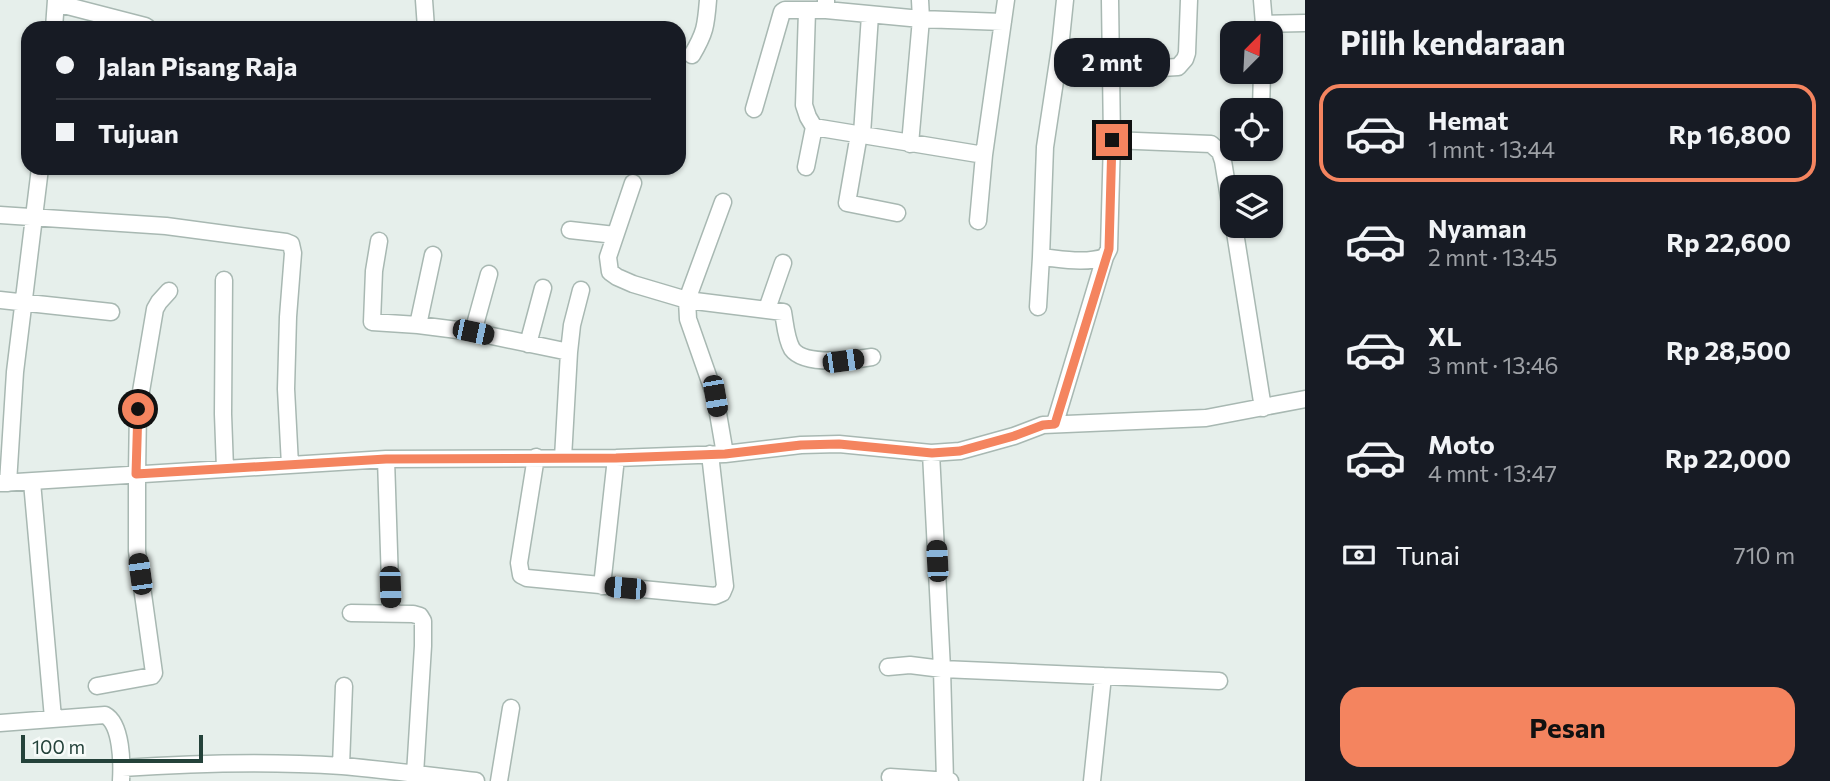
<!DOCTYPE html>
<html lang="id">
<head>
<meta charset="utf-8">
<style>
	:root { --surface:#171b24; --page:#242831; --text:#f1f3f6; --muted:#9ea1a6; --line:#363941; --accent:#f4845f }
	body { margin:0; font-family:Commissioner,sans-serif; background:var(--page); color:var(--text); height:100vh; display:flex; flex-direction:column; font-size:26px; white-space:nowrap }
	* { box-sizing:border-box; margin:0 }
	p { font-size:23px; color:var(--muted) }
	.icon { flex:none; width:38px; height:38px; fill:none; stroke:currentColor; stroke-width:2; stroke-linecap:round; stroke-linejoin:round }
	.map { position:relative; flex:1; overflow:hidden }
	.panel { display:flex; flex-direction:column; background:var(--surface); width:525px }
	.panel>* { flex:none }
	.banner { position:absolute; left:21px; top:21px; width:665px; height:154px; border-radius:21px; box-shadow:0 2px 5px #0004; display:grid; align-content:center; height:154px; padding:0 35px; background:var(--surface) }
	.needle { width:46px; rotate:24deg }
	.buttons { position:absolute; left:1220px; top:21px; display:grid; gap:14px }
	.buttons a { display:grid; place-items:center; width:63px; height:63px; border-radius:14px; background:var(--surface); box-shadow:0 2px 5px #0004; font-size:35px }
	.scale { position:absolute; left:21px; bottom:18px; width:182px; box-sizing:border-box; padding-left:7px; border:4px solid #24423a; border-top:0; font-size:19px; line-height:24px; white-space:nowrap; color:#24423a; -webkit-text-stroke:5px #f7fbf9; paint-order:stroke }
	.end { position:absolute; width:32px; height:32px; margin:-16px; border:9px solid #f4845f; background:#111; box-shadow:0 0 0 4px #111 }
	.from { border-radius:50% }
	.bubble { position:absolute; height:49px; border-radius:21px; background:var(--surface); box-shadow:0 2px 5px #0004; font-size:23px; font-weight:700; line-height:49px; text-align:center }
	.car { position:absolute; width:21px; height:42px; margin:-21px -10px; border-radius:9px; box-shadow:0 0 5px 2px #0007; background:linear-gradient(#222 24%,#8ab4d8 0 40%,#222 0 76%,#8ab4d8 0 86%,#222 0) }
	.banner b { display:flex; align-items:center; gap:24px; height:66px; font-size:26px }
	.banner b+b { border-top:2px solid var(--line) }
	.banner i { width:18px; height:18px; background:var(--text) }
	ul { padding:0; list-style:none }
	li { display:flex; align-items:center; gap:21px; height:98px; margin:0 14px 10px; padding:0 21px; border:4px solid transparent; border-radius:21px }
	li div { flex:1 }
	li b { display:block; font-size:26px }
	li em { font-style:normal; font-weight:700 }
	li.on { border-color:var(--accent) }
	li>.icon { width:63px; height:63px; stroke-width:1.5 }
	h2 { padding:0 35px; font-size:32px; line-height:84px }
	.pay { display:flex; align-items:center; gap:18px; height:77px; padding:0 35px; font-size:26px }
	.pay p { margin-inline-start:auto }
	.cta { display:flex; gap:14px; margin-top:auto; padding:14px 35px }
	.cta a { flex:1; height:80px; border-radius:21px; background:var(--accent); color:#111; font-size:28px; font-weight:700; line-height:80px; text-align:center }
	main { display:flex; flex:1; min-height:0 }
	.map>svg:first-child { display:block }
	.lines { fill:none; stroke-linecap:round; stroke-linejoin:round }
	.minor-casing { stroke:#a8b8b2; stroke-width:19 }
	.minor { stroke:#fff; stroke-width:16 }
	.route { stroke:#f4845f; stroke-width:9 }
</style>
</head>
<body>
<main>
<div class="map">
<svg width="1305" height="781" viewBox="0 0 1305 781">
	<rect width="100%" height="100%" fill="#e6efeb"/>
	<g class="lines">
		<defs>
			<path id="minor" d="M424,0L426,28
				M1065,0L1060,48L1045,147L1041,257C1062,259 1085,264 1105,257L1109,249L1112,140L1110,0
				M1262,0L1264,24L1305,23
				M56,3L145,26L148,28
				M826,10L921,19L920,0
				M807,11L804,105L808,117L814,127
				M54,28L56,0
				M692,55C705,33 706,26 708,0
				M1110,71L1178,67L1185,59L1187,53L1189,0
				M754,109L782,12L785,10H826V0
				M1261,110L1262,72
				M859,134L847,203L897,213
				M862,134L870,15
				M1112,140L1211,144L1220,152L1223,161L1232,216
				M910,144L921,19L1003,22
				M1220,152L1238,149
				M806,167L814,127L984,155
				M633,183L608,257L610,272L617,277L633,284L687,300L783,312C785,323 786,339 792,349C804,366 853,360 872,357
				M723,202L687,300L688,319L715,396L725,454
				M0,215L166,226L286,242L291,244L293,253L288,317L286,389L290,465
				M978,221L984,155L1006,0
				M1234,226L1263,408
				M570,230L615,235
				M379,241L374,271L372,322L418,325L473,332L569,352
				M224,280L223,414L225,469
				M0,300L111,312
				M1038,307L1041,257
				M767,309L783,263
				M418,325L433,255
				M473,332L489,274
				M528,344L543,288
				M1055,423L1105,257
				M931,453L942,669L945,781
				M536,457L519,563L521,575L527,578L715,596L722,593L725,586L710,454
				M563,458L569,352L572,325L581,290
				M386,459L391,613
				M32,482L53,718
				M0,483L386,459L616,458L725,454L801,445L839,444L931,453L960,451L1014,436L1043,425L1206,418L1305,399
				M8,483L15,372L40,168
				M602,586L616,458
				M351,613L413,614L420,616L423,621V646L415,774
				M888,667L910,665L942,669L1219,681
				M97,686L152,676L154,673L137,551V474L138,409L155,309L159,302L169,291
				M0,723L105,715C122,724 122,764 121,781
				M341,766L344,686
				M122,768C195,763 269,761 342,766C387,770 432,776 476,781
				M890,777L950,781
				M499,781L511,708
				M1092,781L1103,676"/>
		</defs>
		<use href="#minor" class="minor-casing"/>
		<use href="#minor" class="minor"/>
	</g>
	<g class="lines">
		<path class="route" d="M138,409L136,474L386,459L616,458L725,454L801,445L839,444L932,453L960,451L1014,436L1043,425L1055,424L1109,249L1112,140"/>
	</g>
</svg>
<div class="buttons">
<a><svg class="needle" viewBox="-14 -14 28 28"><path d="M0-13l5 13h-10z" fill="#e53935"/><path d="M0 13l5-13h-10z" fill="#9ea1a6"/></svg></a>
<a><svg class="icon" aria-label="locate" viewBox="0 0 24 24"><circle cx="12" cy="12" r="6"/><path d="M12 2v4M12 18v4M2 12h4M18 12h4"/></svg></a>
<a><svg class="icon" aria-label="layers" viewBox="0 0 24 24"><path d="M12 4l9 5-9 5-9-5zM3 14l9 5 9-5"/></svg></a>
</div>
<div class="scale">100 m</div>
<i class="end from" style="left:138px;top:409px"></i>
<i class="end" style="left:1112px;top:140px"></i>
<div class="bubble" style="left:1054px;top:38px;width:116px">2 mnt</div>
<i class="car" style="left:473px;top:332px;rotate:102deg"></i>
<i class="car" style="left:843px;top:361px;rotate:82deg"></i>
<i class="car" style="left:715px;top:396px;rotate:170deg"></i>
<i class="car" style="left:937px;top:561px;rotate:357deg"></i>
<i class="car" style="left:140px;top:574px;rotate:352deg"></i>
<i class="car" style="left:390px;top:587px;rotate:178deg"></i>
<i class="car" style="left:625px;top:588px;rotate:275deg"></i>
<div class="banner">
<b><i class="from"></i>Jalan Pisang Raja</b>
<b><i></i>Tujuan</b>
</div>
</div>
<section class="panel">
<h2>Pilih kendaraan</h2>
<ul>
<li class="on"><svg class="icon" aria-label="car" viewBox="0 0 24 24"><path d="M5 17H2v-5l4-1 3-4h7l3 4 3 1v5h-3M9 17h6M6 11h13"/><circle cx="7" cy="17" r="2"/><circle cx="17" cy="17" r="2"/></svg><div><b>Hemat</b><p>1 mnt · 13:44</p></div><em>Rp 16,800</em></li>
<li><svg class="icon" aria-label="car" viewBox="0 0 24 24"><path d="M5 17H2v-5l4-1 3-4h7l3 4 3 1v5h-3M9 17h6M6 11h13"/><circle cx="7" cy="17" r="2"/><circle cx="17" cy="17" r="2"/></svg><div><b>Nyaman</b><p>2 mnt · 13:45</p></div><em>Rp 22,600</em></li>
<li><svg class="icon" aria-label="car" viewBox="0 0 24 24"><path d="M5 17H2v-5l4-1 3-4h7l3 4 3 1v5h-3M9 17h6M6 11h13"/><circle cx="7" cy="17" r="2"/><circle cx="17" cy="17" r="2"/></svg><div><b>XL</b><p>3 mnt · 13:46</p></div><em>Rp 28,500</em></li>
<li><svg class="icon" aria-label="car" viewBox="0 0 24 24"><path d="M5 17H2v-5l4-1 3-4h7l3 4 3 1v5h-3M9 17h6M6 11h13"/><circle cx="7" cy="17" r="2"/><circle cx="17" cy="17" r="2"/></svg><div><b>Moto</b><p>4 mnt · 13:47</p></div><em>Rp 22,000</em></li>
</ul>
<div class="pay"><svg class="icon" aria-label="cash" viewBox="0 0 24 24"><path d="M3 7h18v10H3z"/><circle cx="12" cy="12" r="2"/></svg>Tunai<p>710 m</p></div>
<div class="cta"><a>Pesan</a></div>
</section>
</main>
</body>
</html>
